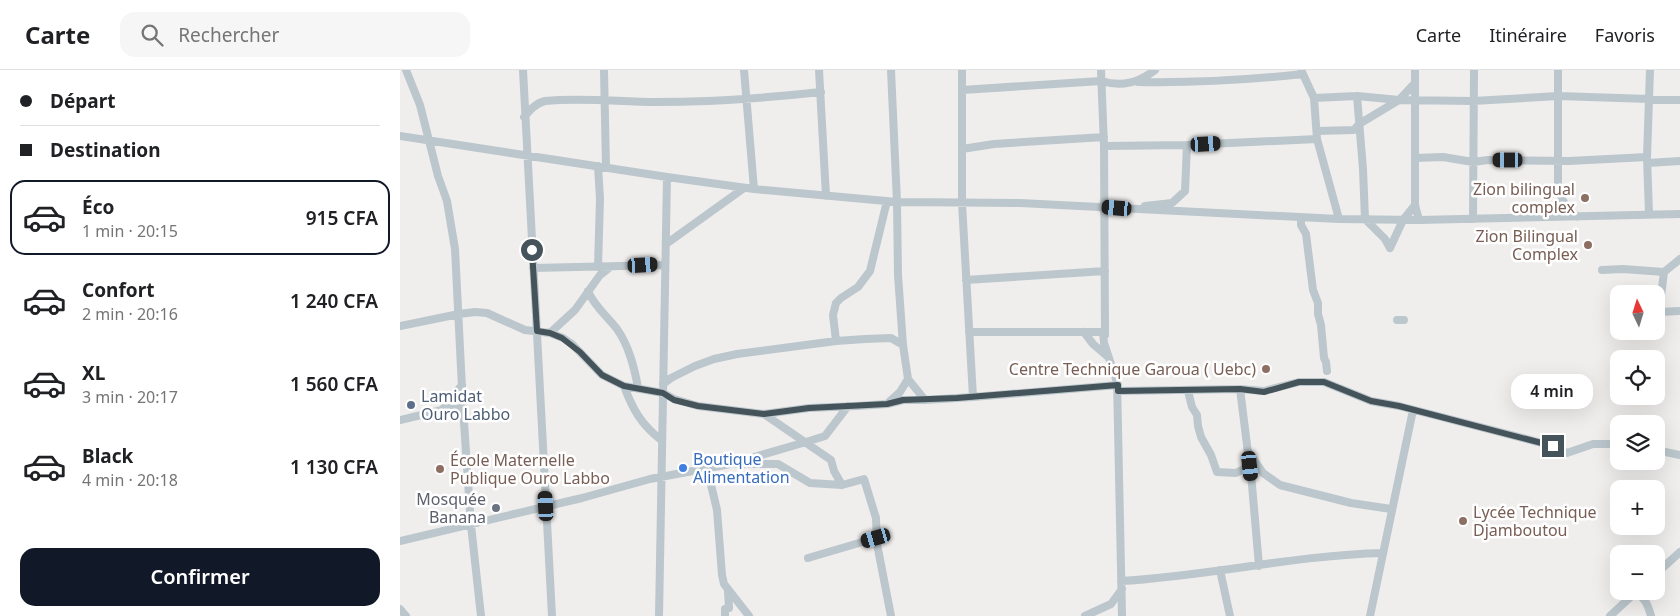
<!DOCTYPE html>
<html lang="fr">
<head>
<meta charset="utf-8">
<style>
	:root { --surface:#fff; --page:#f6f6f6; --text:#202124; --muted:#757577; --line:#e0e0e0; --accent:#111827 }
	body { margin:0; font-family:"Noto Sans",sans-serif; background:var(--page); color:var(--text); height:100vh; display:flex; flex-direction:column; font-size:19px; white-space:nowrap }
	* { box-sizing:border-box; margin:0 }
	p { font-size:16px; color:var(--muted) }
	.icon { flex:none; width:28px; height:28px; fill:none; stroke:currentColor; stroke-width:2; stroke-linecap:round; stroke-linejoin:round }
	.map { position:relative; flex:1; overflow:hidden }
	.panel { display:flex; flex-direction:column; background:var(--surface); width:400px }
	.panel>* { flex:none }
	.top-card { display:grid; align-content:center; height:110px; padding:0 20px; background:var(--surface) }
	.needle { width:32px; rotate:356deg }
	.tools { position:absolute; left:1210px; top:215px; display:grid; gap:10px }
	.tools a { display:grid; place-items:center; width:55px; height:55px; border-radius:10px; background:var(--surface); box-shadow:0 5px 20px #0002; font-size:25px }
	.end { position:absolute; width:22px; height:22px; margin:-11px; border:6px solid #45535a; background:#fff; box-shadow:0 0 0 2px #fff }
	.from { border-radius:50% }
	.bubble { position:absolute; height:35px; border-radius:15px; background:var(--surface); box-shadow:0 5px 20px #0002; font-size:16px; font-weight:600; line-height:35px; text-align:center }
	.car { position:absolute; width:15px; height:30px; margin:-15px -8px; border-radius:6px; box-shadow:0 0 4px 1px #0007; background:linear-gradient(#222 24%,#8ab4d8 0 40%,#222 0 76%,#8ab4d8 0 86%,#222 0) }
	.top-card b { display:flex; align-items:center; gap:18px; height:48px; font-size:19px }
	.top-card b+b { border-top:1px solid var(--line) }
	.top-card i { width:12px; height:12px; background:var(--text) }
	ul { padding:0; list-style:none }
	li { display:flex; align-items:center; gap:15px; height:75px; margin:0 10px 8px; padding:0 10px; border:2px solid transparent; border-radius:15px }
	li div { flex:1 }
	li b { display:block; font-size:19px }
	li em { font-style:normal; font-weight:600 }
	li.active { border-color:var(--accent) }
	li>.icon { width:45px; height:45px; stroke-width:1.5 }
	.primary-button { display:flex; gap:10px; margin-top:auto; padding:10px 20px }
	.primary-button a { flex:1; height:58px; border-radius:15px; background:var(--accent); color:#fff; font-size:20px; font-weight:600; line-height:58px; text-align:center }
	header { display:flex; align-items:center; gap:30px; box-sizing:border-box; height:70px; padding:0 25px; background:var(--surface); border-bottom:1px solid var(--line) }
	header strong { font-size:24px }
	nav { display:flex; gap:28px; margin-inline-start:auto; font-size:18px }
	.search { width:350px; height:45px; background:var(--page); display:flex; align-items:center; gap:12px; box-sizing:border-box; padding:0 18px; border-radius:15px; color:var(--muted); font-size:19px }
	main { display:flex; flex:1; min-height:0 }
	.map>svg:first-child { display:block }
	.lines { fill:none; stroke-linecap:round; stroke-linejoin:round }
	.minor { stroke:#bbc7cc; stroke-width:8 }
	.route { stroke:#45535a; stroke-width:6 }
	.education-dot { fill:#8d6e63; stroke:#fff; stroke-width:2 }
	.service-dot { fill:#5c6f8a; stroke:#fff; stroke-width:2 }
	.shop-dot { fill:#3f7fe0; stroke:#fff; stroke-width:2 }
	.worship-dot { fill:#6b7280; stroke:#fff; stroke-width:2 }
	.labels { text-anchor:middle; stroke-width:5; stroke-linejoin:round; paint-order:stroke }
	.education-label { font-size:16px; fill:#785e54; stroke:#fff; text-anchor:end }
	.service-label { font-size:16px; fill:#4e5e75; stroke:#fff; text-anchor:start }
	.shop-label { font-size:16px; fill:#366cbe; stroke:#fff; text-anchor:start }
	.worship-label { font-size:16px; fill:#5b616d; stroke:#fff; text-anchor:end }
</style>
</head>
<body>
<header>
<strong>Carte</strong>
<div class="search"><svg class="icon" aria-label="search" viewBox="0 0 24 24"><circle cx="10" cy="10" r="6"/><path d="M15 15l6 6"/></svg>Rechercher</div>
<nav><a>Carte</a><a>Itinéraire</a><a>Favoris</a></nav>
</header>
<main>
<section class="panel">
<div class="top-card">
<b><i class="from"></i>Départ</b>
<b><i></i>Destination</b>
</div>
<ul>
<li class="active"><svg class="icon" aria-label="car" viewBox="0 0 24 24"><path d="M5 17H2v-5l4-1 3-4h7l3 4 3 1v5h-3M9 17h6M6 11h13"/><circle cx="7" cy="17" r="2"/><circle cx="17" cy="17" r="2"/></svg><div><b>Éco</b><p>1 min · 20:15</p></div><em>915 CFA</em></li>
<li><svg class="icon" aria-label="car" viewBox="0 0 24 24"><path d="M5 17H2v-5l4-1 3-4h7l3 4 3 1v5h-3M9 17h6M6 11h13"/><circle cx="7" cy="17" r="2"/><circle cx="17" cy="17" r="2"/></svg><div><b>Confort</b><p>2 min · 20:16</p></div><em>1 240 CFA</em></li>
<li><svg class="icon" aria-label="car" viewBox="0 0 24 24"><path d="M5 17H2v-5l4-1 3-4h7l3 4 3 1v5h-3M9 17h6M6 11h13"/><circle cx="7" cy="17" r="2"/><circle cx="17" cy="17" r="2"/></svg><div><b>XL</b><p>3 min · 20:17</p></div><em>1 560 CFA</em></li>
<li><svg class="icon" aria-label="car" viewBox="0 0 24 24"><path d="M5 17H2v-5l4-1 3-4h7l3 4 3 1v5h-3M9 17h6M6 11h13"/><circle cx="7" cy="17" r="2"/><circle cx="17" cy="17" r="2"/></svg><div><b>Black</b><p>4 min · 20:18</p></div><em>1 130 CFA</em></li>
</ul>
<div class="primary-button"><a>Confirmer</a></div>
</section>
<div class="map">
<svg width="1280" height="546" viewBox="0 0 1280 546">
	<rect width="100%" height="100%" fill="#f0eded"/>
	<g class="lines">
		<path class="minor" d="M6,0L20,35L38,106L47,131L55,179L63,338L71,455L81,546
			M123,0L152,546
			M204,0L206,97
			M344,0L354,119
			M419,0L426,126
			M491,0L497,132L498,205L503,275L508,309L525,330
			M562,0V133L573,327
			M701,0L704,76L705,265
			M1015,0V135L1019,150
			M1158,0V116C1160,130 1167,137 1177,147
			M902,2L914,28L917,69L939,149
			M738,12C795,13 847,10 903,4
			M562,20L701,11C722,17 738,13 755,0
			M957,26L963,99L965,149L985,169L990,178
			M914,28L957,26L999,30L1073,31L1158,26L1280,30
			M124,47C130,40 136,33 145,31C182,27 220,32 256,32C311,32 366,28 421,22
			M917,61L954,60L959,54L999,30L1015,13
			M0,66L267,107L354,119L497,132L620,133L939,149L1019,150L1280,144
			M704,76L787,75L917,69
			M562,79L594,74L704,67
			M1015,88L1043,87L1073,92L1088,90L1169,91L1247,87
			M1248,93L1280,91
			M745,136L772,133L785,121L787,75
			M1249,144L1247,87L1250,0
			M901,147V155L906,164L913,220L918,233V244L921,255L924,288L926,292L927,301
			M1073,149L1074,0
			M266,174L344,118
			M990,178L1003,150L1015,135
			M1280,189L1264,202L1259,242L1280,241
			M198,197L200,129L198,96
			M133,198L265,195
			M1202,200L1223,199L1264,202
			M566,210L705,201
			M188,221C194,236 207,246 217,259C229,276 234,297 238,317
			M997,250H1004
			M0,256L59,244L75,242L87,243L125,260L150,263L163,268L172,274L202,305L224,316C233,340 241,354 261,370
			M569,262H705
			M684,262L693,274L707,286
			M150,263L175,240L200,205L209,198
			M436,271L433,245L436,233L441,228L458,217L470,201L487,131
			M717,310L722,546
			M263,314L271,308L295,296L314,289L337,284L436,271L465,269L491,268L503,275
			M224,316L263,323L274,329L298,336L364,344L409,338L457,336L487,334L503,330H525L573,327L718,315L704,273L703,262
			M840,319L852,415L859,496
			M718,321L840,319L864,321L899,312H924L971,331L999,336L1153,376L1167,383L1193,374H1219
			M788,321L792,337L797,345L798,356L801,367L811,385L817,402L836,403L849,396
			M489,332L500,322L508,309
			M42,340L62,315
			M364,344L431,390L434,401L442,415
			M0,350L42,340L63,338
			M1256,380L1280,385
			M850,384L863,403L880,415L951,433L991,439
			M337,394H378L410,413L442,415L464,409L476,448L477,474L491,546
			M307,398L317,440L322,505L324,514L349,546
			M0,471L182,428L250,409L330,394L406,372L425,366L448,336
			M408,488L476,468
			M820,500L830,546
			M1256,504L1280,482
			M721,511C809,506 895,485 983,483
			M1236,522C1245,528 1248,535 1251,546
			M0,539L6,546
			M259,546L267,107
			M325,546V539L329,538L328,521
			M685,546L711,534L722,519
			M970,546L1013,340
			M1210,546L1237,521"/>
	</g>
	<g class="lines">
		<path class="route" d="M132,180L137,261L150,263L162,268L180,282L202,305L224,316L263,323L274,330L298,336L364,344L409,338L487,334L503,330L557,328L718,315V321L840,319L864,322L899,312H924L971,331L999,336L1153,376"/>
	</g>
	<g class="education-dot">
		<circle cx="1185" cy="128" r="5"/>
		<circle cx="1188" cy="175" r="5"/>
		<circle cx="866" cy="299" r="5"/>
		<circle cx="40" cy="399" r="5"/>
		<circle cx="1063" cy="451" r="5"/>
	</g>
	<circle class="service-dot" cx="11" cy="335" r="5"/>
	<circle class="shop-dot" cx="283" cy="398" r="5"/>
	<circle class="worship-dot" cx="96" cy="438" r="5"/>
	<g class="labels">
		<g class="education-label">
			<text x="1175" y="125">Zion bilingual<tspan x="1175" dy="18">complex</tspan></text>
			<text x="1178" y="172">Zion Bilingual<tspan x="1178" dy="18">Complex</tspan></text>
			<text x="856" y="305">Centre Technique Garoua ( Uebc)</text>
			<text x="50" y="396" text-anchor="start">École Maternelle<tspan x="50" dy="18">Publique Ouro Labbo</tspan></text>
			<text x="1073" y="448" text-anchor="start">Lycée Technique<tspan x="1073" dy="18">Djamboutou</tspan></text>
		</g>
		<g class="service-label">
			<text x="21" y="332">Lamidat<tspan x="21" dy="18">Ouro Labbo</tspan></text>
		</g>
		<g class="shop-label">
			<text x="293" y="395">Boutique<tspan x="293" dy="18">Alimentation</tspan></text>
		</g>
		<g class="worship-label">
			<text x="86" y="435">Mosquée<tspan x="86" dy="18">Banana</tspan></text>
		</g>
	</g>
</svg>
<div class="tools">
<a><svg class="needle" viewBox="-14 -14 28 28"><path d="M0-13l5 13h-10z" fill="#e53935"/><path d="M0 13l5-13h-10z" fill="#757577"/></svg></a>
<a><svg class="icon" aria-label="locate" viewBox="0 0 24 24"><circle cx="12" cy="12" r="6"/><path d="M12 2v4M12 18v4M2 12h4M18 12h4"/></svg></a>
<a><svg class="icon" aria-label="layers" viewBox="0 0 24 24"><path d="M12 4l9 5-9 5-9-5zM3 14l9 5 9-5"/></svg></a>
<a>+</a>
<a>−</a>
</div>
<i class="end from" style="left:132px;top:180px"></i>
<i class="end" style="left:1153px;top:376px"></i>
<div class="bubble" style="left:1111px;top:304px;width:82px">4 min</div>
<i class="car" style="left:806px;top:74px;rotate:87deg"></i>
<i class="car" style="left:1108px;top:90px;rotate:270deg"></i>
<i class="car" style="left:717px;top:138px;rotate:275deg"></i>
<i class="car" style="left:243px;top:195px;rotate:87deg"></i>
<i class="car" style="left:850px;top:396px;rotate:174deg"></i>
<i class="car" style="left:146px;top:436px;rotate:357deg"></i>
<i class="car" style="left:476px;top:468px;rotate:254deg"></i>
</div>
</main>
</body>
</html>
